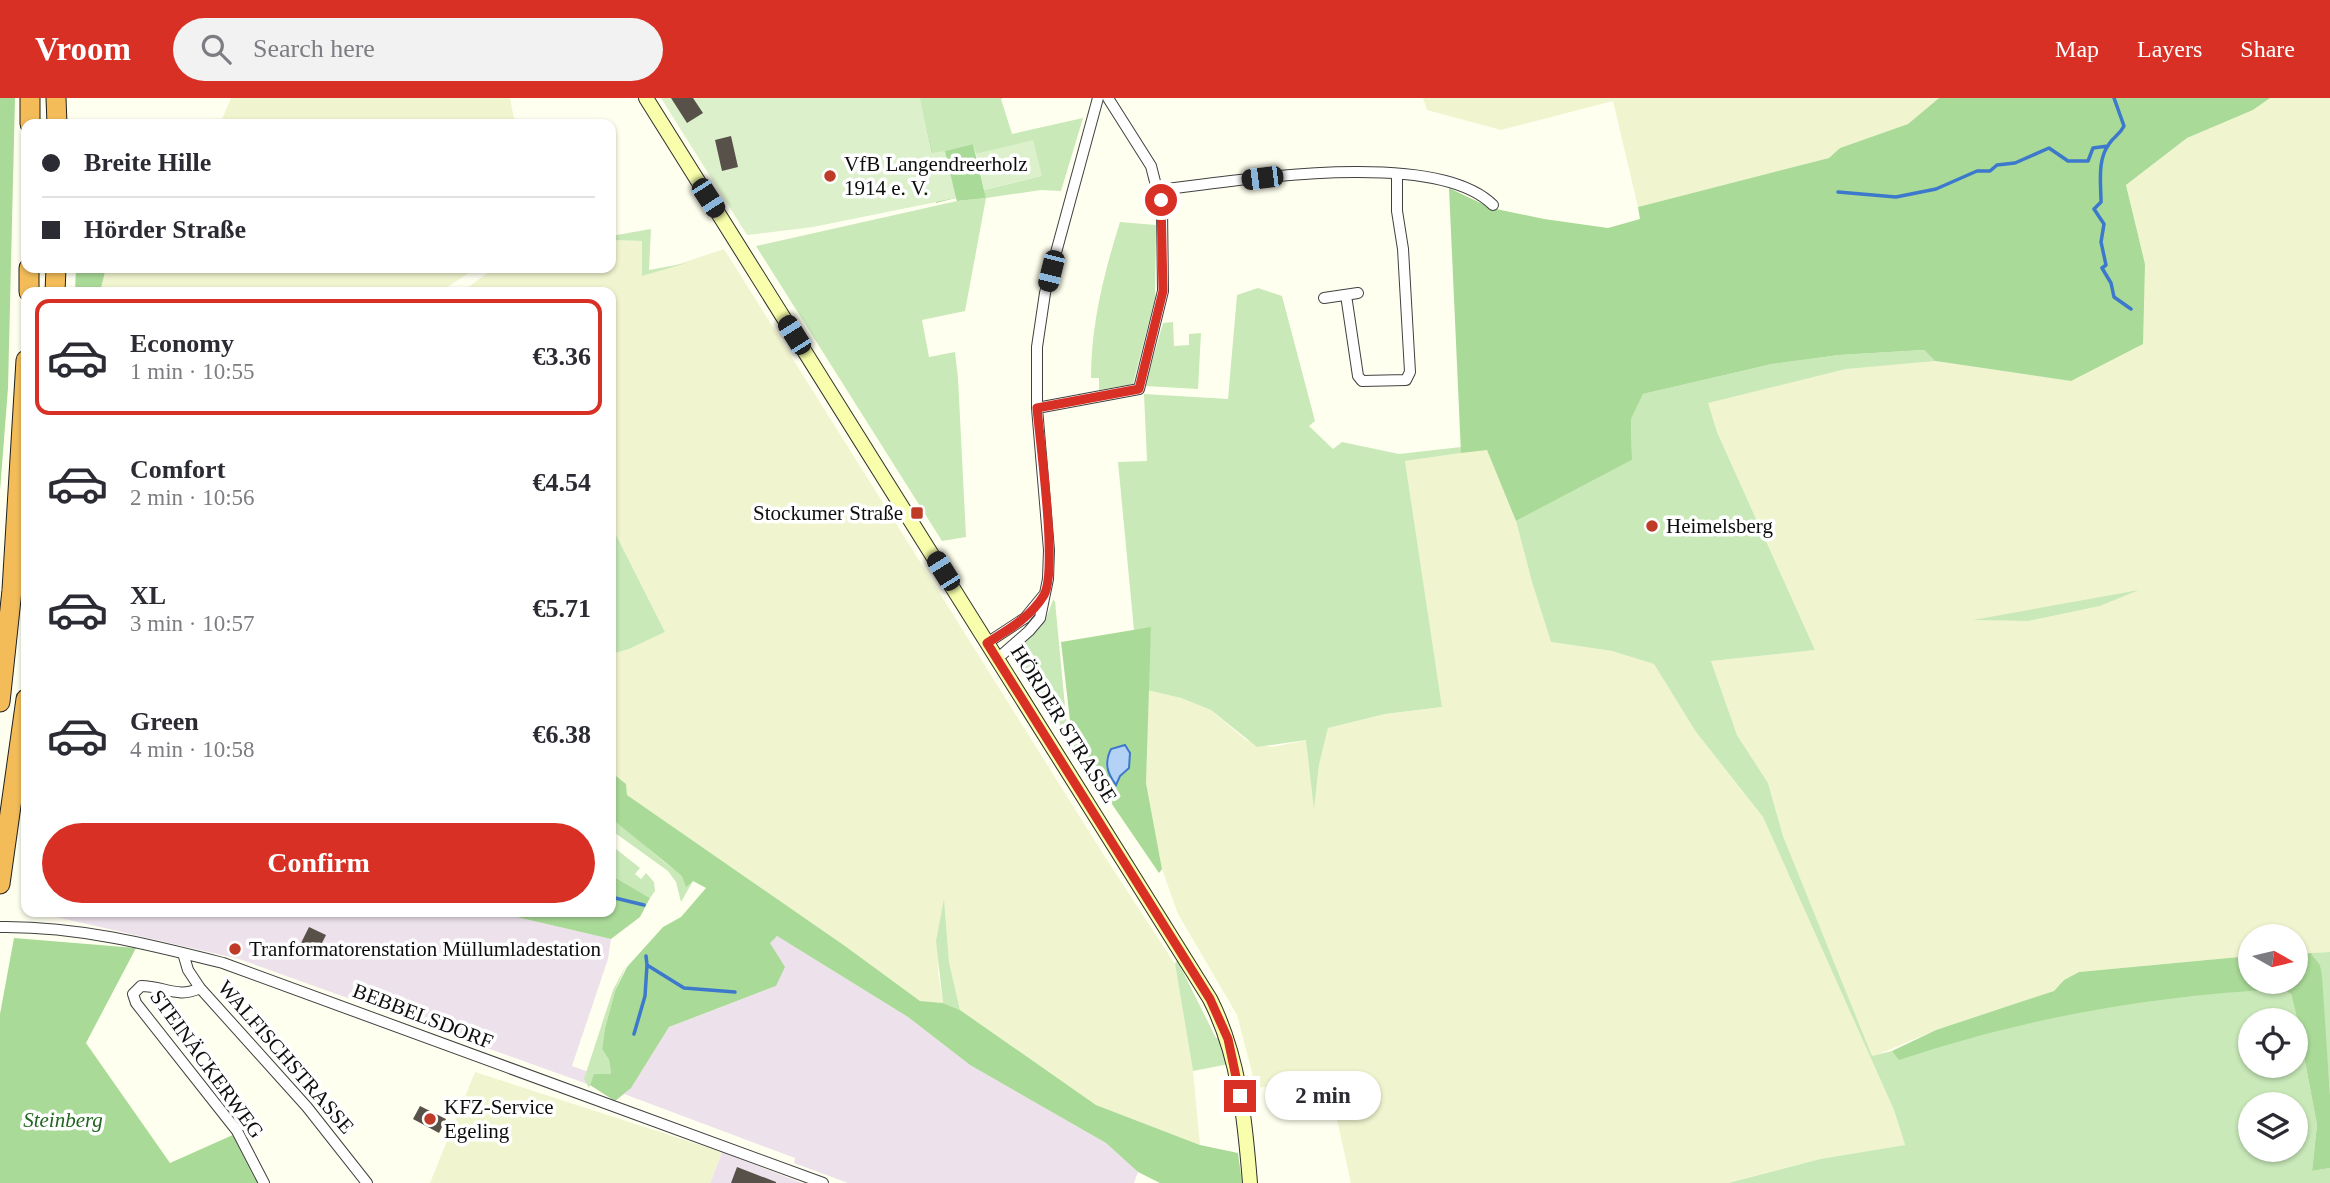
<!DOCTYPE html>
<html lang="en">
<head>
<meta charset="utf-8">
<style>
	:root { --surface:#fff; --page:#f2f2f3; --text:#2b2b33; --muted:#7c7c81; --line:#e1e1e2; --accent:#d93025 }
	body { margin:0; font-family:"Times New Roman",serif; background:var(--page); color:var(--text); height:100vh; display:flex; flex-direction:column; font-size:26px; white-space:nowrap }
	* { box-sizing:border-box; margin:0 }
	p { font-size:23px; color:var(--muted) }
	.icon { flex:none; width:38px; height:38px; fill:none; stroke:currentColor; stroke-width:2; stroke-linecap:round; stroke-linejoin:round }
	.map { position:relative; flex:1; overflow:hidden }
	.details { position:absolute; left:21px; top:189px; width:595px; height:630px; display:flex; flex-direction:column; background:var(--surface); border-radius:14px; box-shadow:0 2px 5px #0004 }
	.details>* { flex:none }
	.top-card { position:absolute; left:21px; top:21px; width:595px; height:154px; border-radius:14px; box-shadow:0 2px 5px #0004; display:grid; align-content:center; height:154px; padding:0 21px; background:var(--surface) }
	.needle { width:46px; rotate:98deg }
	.controls { position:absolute; left:2238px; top:826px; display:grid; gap:14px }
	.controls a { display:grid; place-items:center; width:70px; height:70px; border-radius:50%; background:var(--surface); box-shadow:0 2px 5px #0004; font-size:35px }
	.end { position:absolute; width:32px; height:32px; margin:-16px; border:9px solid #d93025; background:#fff; box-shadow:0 0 0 4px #fff }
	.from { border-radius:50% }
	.bubble { position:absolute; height:49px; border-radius:24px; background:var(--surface); box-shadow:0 2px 5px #0004; font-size:23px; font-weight:700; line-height:49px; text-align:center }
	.car { position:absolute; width:21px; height:42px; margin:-21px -10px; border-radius:9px; box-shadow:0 0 5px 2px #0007; background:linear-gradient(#222 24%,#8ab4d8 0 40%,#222 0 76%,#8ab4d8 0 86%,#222 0) }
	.top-card b { display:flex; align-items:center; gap:24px; height:66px; font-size:26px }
	.top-card b+b { border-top:2px solid var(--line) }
	.top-card i { width:18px; height:18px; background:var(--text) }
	ul { padding:12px 0 0; list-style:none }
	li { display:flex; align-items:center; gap:21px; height:116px; margin:0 14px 10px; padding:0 7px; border:4px solid transparent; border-radius:14px }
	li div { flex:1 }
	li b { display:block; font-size:26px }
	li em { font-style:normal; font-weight:700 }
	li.on { border-color:var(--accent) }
	li>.icon { width:63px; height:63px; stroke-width:1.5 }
	.cta { display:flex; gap:14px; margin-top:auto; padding:14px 21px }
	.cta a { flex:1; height:80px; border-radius:42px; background:var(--accent); color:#fff; font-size:28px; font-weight:700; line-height:80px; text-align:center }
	header { display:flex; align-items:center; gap:42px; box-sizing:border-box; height:98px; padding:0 35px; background:var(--accent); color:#fff }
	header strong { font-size:33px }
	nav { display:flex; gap:38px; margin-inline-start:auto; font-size:24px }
	.search { width:490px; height:63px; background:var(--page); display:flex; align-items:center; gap:18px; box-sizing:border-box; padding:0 24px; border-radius:38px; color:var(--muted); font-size:26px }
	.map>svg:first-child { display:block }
	.industrial { fill:#ede2ec }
	.farmland { fill:#f1f5cf; fill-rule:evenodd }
	.green { fill:#c9e9b9; fill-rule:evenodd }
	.forest { fill:#aada98; fill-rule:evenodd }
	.pitch { fill:#dcf0cb }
	.water { fill:#b4d1f6; stroke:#3c78cc; stroke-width:2 }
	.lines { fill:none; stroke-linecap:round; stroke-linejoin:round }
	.stream { stroke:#3c78cc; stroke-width:3.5 }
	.building { fill:#57514a }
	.street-casing { stroke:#414141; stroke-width:12 }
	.secondary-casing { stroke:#303030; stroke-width:16 }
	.highway-casing { stroke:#1f1f1f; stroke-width:21 }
	.street { stroke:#fff; stroke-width:10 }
	.secondary { stroke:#f8feab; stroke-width:14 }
	.highway { stroke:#f3bc59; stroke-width:19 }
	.route { stroke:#d93025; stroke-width:9 }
	.poi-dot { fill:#be3b27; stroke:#fff; stroke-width:2.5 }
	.labels { text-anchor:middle; stroke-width:7; stroke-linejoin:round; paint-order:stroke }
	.poi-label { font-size:21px; fill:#0e0e0e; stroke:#fff; text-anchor:start }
	.street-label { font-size:21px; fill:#0e0e0e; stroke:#fff }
	.park-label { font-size:21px; font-style:italic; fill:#20661e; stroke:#fff }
</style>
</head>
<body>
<header>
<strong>Vroom</strong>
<div class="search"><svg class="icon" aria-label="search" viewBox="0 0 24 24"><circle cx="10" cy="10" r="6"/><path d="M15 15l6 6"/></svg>Search here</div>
<nav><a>Map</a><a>Layers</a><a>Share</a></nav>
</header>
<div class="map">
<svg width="2330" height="1085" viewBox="0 0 2330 1085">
	<rect width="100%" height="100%" fill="#ffffef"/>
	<path class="industrial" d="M52,814H495L611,841L608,861L572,968L631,989L669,929L776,888L769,844L777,838L908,919L970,967L1106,1045L1138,1074L1134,1085H848L794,1065L795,1060L624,996L615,1003L590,987L239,861L52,818Z
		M722,1054L802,1085H710Z"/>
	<path class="farmland" d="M231,0H510L515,26H220Z
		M1423,0H1939L1908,26L1840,50L1829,60L1638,109L1613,3L1501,32L1427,12Z
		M2270,0H2330V854L2296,856V838H2250V858L2079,874L2064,882L2054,893L2031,903L1936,932L1872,959L1783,738L1768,685L1737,637L1711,563L1815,552L1717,334L1707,304L1846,271L1927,262L2071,283L2145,166L2126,87L2187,40L2253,12ZM2131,494L2100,508L2028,523L1978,522Z
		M611,142L642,143L643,178L724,151L1105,759L1175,866L1193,973L1200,1047L1096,1007L960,912L949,864L944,804L938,874L943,905L920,903L845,848L627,697L626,686L611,674V556L629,551L665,534L611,427V194H462L494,170H611Z
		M106,170H476L440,194H100Z
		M1487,351L1516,423L1532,484L1551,544L1612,553L1654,566L1696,634L1763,719L1894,1012L1905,1047L1820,1061L1727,1085H1351L1328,981L1256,990L1237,917L1178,816L1162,771L1146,685L1147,592L1181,600L1211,612L1246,642L1272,649L1307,642L1314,707L1319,667L1328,630L1385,616L1442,609L1405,363Z
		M475,974L722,1054L710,1085H430Z"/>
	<path class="green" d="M920,0H1003L1001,1L1012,36L1083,20L1061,93L1041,92L986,100L965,213L922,222L929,259L955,254L958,280L966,439L942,443L756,148L957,103L986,100L984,92L1041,78L1033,43L976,56L973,46L933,56Z
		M1120,124L1156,127L1155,200L1133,286L1099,292V280H1091C1091,226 1104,175 1120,124Z
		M651,131L649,172L687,165L642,178V143L611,142V138Z
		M1258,190L1282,198L1315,323L1309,328L1333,351L1342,344L1399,356L1461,349V355L1405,363L1442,609L1385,616L1328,630L1319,667L1314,711L1306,642L1257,649L1211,612L1181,600L1147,592L1151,530L1134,532L1118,364L1147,363L1144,296L1228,301L1237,197Z
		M1173,224L1174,248L1189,247V236L1201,235L1198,291L1145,288L1163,225Z
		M1924,252L1935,263L1846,271L1708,305L1717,334L1815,552L1711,563L1737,637L1768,685L1783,738L1872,958L1892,953L1900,961C1994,930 2093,905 2192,896C2223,893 2253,892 2284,891L2291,896L2296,916L2317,1027L2312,1073L2330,1070V1085H1728L1820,1061L1905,1047L1894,1012L1763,719L1696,634L1654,566L1612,553L1551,544L1532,484L1516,423L1632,362L1631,320L1643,296L1772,266L1839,257ZM2250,922H2296V968H2250ZM2250,1006H2296V1052H2250Z
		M611,427L665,534L629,551L611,556Z
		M2139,492L2100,508L2028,523L1973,522Z
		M1053,502L1055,503L1069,651L1017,565L1021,552L1019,549L1045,523Z
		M611,720C640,739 661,767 693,783L681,804L676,784L668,773L611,732Z
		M611,747L640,770L635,776L641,781L646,775L654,784L655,793L650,800L611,777Z
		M944,801L949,864L960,912L943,905L936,843Z
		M2330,854V997L2320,867L2311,855Z
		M1177,862L1216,940L1220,939L1229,966L1193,973L1175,866Z
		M627,866L615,893L605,930L602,951L609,962L611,976H594L589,990L584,981L613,892Z"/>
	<path class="forest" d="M0,0H15L8,290L0,393Z
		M907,0H920L933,56L973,46L986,100L957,103L956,100L936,105Z
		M1939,0H2270L2253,12L2187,40L2126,87L2145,166L2143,246L2071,283L1935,263L1924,252L1839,257L1772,266L1643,296L1631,321L1632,362L1516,423L1487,352L1461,355L1449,90L1491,110L1544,121L1608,130L1640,121L1638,109L1829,60L1840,50L1908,26Z
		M76,170H106L100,194H75Z
		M1151,529L1146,685L1162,771L1159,775L1073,649L1061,544ZM1124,647L1130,655L1124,675L1113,682L1106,668L1107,658Z
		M611,674L626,686L627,697L845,848L920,903L943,905L960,912L1096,1007L1200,1047L1238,1055L1242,1085H1160L1138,1074L1106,1045L970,967L908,919L777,838L770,845L785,869L776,888L669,929L631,990L615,1003L590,987L594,976H611L609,962L602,951L605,930L615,893L627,869L663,829L681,819L706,790L693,783L686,789L682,778L611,720Z
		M611,777L650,800L640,819L611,841L495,814H611Z
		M14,840L136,850L86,945L170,1065L235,1036L260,1085H0V916Z
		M2311,855L2320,867L2322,878L2330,997V1070L2312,1073L2317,1027L2296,916L2291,896L2283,891C2148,898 2029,919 1899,962L1892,953L1936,932L2054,893L2064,882L2079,874L2250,858V884H2296V856Z"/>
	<path class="pitch" d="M661,0H920L932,55L945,53L956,100L813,129L747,137Z
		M1033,42L1042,78L984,92L976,56Z"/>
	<path class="water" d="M1125,647L1130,655L1129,670L1120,678L1116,687C1107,675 1104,665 1111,651Z"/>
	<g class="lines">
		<path class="stream" d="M2114,0L2124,28C2119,38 2114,38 2109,46C2097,62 2101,85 2101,104L2094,111L2104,126L2101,144L2106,167L2102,170L2111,185L2114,199L2131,211
			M1838,94L1896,99L1936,91L1977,73H1990L1997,67L2015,65L2049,50L2068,63H2088L2093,50L2108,48
			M611,799L644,807
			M646,858L647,867L684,890L735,894
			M634,936L645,898L647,867"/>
	</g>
	<path class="building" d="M671,0H693L703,15L687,25Z
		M731,38L738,69L722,73L715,42Z
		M309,829L326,837L314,861L297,853Z
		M420,1008L446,1021L439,1035L413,1021Z
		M737,1069L776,1084V1085H731Z"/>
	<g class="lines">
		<defs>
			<path id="street" d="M1159,92C1236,83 1435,49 1493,107
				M1346,197L1358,278L1362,283L1406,282L1410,274L1403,151L1397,113V76
				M1324,200L1358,195
				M1037,310L1139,291L1163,193L1162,111L1151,68L1108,0
				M987,545L1025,520L1043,498
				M997,561L1029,533L1040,520L1048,481L1049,452L1037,310V249L1045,195L1098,0
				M0,829C77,828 148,846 223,865L823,1085
				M183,855L188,872L200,890L307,1009L367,1085
				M200,890C178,901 164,888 141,888L133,896L136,905L237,1033L264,1085"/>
			<path id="secondary" d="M646,0L1210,901C1239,958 1245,1022 1250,1085"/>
			<path id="highway" d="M30,0V26
				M56,0L57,26
				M29,194V170
				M55,194L56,170
				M0,604L12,492L26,262
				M0,786L26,601"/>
		</defs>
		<use href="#street" class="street-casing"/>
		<use href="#secondary" class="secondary-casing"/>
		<use href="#highway" class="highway-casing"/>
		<use href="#street" class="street"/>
		<use href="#secondary" class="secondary"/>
		<use href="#highway" class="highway"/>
	</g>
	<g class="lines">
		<path class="route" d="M1161,102L1163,193L1139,291L1037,310C1040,344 1058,472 1044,497C1031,519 1008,532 987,545L1210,901L1228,941L1240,998"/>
	</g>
	<g class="poi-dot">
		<circle cx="830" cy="78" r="7"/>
		<rect x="910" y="408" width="14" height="14" rx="3.5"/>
		<circle cx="1652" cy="428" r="7"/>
		<circle cx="235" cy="851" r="7"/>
		<circle cx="430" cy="1021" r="7"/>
	</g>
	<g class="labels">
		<g class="poi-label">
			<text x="844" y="73">VfB Langendreerholz<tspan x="844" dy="24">1914 e. V.</tspan></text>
			<text x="903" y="422" text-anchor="end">Stockumer Straße</text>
			<text x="1666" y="435">Heimelsberg</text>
			<text x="249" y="858">Tranformatorenstation Müllumladestation</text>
			<text x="444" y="1016">KFZ-Service<tspan x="444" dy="24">Egeling</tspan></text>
		</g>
		<g class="street-label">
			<text transform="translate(1064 626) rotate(58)" y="7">HÖRDER STRASSE</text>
			<text transform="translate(423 918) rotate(21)" y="7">BEBBELSDORF</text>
			<text transform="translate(286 959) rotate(49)" y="7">WALFISCHSTRASSE</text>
			<text transform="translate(207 966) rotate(54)" y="7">STEINÄCKERWEG</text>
		</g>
		<g class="park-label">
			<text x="63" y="1029">Steinberg</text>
		</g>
	</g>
</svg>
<div class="controls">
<a><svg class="needle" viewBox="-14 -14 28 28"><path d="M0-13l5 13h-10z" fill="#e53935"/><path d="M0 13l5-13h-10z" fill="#7c7c81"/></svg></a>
<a><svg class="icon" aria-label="locate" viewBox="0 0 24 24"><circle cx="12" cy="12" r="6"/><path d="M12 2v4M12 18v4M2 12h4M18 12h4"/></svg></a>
<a><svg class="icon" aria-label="layers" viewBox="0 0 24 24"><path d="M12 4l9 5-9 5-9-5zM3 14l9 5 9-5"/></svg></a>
</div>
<i class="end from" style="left:1161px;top:102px"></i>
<i class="end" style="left:1240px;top:998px"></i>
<div class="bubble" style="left:1265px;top:973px;width:116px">2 min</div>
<i class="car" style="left:1262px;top:80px;rotate:263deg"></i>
<i class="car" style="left:708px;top:100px;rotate:147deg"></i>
<i class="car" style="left:1051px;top:173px;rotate:194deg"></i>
<i class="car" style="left:794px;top:237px;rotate:328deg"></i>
<i class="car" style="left:943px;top:473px;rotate:328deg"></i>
<div class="top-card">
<b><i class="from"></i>Breite Hille</b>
<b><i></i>Hörder Straße</b>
</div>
<section class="details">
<ul>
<li class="on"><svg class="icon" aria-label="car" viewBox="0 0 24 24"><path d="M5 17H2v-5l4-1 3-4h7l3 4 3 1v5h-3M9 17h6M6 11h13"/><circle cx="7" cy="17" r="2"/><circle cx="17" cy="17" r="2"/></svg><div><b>Economy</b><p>1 min · 10:55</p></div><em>€3.36</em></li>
<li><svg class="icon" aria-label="car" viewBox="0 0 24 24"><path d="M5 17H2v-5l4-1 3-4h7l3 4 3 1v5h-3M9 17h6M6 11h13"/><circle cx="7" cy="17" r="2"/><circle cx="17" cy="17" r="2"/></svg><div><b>Comfort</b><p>2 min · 10:56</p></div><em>€4.54</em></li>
<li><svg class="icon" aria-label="car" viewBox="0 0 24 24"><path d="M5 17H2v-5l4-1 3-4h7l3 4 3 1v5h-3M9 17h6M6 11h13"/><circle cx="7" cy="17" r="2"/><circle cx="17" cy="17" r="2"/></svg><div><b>XL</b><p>3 min · 10:57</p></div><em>€5.71</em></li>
<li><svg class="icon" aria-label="car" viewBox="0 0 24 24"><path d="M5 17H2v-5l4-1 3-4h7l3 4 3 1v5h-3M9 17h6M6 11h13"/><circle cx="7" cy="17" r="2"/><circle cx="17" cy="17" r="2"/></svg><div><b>Green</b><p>4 min · 10:58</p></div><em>€6.38</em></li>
</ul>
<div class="cta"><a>Confirm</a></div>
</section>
</div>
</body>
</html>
